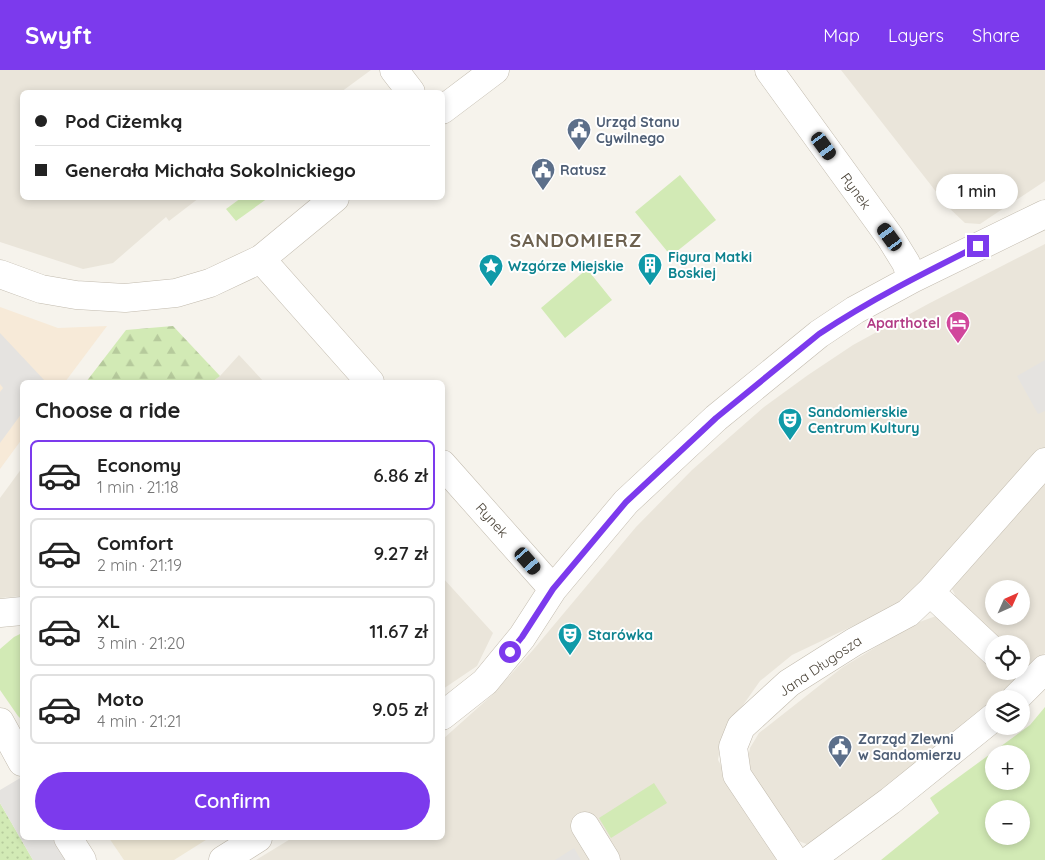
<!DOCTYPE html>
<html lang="en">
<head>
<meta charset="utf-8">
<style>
	:root { --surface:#fff; --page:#f6f6f6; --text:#222; --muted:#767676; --line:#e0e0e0; --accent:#7c3aed }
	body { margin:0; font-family:Quicksand,sans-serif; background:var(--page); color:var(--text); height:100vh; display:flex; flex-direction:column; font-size:19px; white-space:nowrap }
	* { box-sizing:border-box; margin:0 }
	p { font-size:16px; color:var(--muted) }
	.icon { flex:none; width:28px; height:28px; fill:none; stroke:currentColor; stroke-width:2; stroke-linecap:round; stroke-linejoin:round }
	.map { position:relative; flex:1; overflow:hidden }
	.details { position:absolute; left:20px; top:310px; width:425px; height:460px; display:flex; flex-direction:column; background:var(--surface); border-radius:8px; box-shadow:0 2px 8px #0003 }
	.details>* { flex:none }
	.top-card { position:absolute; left:20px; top:20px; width:425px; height:110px; border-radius:8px; box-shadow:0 2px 8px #0003; display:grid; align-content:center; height:110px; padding:0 15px; background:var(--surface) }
	.needle { width:32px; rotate:45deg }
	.fabs { position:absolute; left:985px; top:510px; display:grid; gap:10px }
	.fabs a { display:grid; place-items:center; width:45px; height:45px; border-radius:50%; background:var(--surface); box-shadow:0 2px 8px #0003; font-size:25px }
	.end { position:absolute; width:22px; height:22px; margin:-11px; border:6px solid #7c3aed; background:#fff; box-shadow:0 0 0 2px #fff }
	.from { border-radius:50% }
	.bubble { position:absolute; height:35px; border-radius:18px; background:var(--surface); box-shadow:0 2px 8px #0003; font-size:16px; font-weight:600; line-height:35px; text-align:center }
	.car { position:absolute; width:15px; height:30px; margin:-15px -8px; border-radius:6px; box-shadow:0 0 4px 1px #0007; background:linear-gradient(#222 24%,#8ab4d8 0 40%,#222 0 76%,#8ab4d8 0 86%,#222 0) }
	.top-card b { display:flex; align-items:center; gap:18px; height:48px; font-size:19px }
	.top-card b+b { border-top:1px solid var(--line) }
	.top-card i { width:12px; height:12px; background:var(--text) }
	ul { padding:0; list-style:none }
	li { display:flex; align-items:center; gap:15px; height:70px; margin:0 10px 8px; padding:0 5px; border:2px solid var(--line); border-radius:8px }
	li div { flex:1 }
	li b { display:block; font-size:19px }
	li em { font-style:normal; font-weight:600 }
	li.active { border-color:var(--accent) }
	li>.icon { width:45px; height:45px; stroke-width:1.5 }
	h2 { padding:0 15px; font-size:22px; line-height:60px }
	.action { display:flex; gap:10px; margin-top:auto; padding:10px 15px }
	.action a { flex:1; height:58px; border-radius:30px; background:var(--accent); color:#fff; font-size:20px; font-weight:600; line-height:58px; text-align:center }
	header { display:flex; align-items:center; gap:30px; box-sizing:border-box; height:70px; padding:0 25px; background:var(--accent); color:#fff }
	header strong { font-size:24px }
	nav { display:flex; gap:28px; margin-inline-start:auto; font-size:18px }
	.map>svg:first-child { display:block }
	.residential { fill:#eae5da; fill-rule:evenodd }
	.commercial { fill:#f7ead8 }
	.education { fill:#efe8d6 }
	.grass { fill:#d2eab5; fill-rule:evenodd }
	.forest { fill:url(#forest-firs) }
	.park { fill:url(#park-dots) }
	.parking { fill:#e5e3e0 }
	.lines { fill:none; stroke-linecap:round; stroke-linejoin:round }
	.minor-casing { stroke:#c2bbae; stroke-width:29 }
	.minor { stroke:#fff; stroke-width:28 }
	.route { stroke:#7c3aed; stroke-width:6 }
	.labels { text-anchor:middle; stroke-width:4; stroke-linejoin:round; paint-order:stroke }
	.service-label { font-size:14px; font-weight:bold; fill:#4e5e75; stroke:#fff; text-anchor:start }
	.street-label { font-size:14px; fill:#4b4439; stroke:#fff }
	.culture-label { font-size:14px; font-weight:bold; fill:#0d838f; stroke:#fff; text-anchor:start }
	.hotel-label { font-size:14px; font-weight:bold; fill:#b23c85; stroke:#fff; text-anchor:end }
	.district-label { font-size:19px; font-weight:bold; letter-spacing:1px; fill:#6e6250; stroke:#fff }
</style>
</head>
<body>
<header>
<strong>Swyft</strong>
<nav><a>Map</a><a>Layers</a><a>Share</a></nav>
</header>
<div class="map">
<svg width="1045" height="790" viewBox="0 0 1045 790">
	<defs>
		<pattern id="forest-firs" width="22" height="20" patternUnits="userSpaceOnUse" patternTransform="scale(1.25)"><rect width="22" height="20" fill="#d2eab5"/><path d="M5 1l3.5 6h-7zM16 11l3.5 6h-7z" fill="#b6ca9c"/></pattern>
		<pattern id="park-dots" width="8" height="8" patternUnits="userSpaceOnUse" patternTransform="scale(1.25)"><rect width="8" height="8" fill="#d2eab5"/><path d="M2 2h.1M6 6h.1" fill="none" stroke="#b6ca9c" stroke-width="1.8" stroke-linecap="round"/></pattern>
	</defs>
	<rect width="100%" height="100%" fill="#f6f3ec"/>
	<path class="residential" d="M0,0H371L341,22H22V128H199L169,151L166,147L113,193L83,199L0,172Z
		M841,0H1045V111L980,154L965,153L948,137Z
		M1045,174V380L932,506L899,534L792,585L760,611L729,655L721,671L718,690L773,783L776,790H256L292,768H442L443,669L491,626L533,580L636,457L692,400L764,337L808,305L853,275L928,234Z
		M239,285L264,312H212L220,306Z
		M22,398V526L0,528V428Z
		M1045,408V583L999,629H994V633L988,639L930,689L809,775L796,770L749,700L748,688L750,678L759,663L843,597L914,554L936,546L955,525L951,517ZM994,519H1021V546H994ZM994,574H1021V601H994Z
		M443,508L493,563L477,596L443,619Z"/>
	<path class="commercial" d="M0,237L58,258L107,256L65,312H22V369L0,399Z"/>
	<path class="education" d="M109,768H209L174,790H124Z"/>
	<path class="grass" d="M680,105L716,150L671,186L635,142Z
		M241,128H268L236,151L226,139Z
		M587,199L612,230L565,268L541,238Z
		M22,563V650L18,646L0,620V579L14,567Z
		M1045,637V790H881L939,743L930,728L1030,655ZM994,684H1021V711H994ZM994,739H1021V766H994Z
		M654,713L667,733L611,768L599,748Z"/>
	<path class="forest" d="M173,256L220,306L212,312H86L126,260Z"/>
	<path class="park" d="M0,733L33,790H0Z"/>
	<path class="parking" d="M0,263L46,312H22V343L0,373V322L3,318L0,314Z
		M1045,290V341L1038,344L1017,306Z
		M22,707V768H58L71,790H33L0,733V720Z
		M574,778L581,790H555Z"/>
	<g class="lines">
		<defs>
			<path id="minor" d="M394,0L411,22
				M769,0L890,167L906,193L912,209
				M442,40L495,0
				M261,189L370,312
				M0,204L41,219L76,225L125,228L176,223L210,213L261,189L335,128
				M442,394L553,519
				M930,522L994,582
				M0,543L22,541
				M1015,629L1045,599
				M442,646L485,612L522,567L553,519L626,432L716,348L819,264L855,240L912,209L1045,144
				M0,652L22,692
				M585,756L606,790
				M68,768L82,790
				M223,790L258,768
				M794,790L737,705L733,677L741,657L789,613L854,572L908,543L930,522L1045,392
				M810,790L890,731L994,647"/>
		</defs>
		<use href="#minor" class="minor-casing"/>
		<use href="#minor" class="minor"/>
	</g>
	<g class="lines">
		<path class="route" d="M510,582L522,567L553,519L626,432L716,348L819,264C870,230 924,203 978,176"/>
	</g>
	<defs>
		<symbol id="civic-pin" viewBox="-11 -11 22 30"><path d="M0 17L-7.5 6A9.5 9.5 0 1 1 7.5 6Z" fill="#5c6f8a" stroke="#fff"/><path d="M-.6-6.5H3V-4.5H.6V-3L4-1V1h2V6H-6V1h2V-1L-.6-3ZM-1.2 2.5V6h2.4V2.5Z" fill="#fff"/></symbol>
		<symbol id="building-pin" viewBox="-11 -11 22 30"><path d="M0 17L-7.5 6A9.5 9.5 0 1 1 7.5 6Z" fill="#0f9aa8" stroke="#fff"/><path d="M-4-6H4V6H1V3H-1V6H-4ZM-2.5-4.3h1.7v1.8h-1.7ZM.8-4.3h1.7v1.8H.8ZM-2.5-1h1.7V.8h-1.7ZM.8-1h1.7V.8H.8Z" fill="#fff"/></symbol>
		<symbol id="sight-pin" viewBox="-11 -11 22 30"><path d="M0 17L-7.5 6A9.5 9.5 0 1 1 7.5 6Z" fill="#0f9aa8" stroke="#fff"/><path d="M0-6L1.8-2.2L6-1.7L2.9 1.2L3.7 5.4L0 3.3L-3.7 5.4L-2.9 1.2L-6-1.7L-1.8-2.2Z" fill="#fff"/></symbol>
		<symbol id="hotel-pin" viewBox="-11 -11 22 30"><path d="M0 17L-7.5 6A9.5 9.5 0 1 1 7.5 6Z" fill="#d1479c" stroke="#fff"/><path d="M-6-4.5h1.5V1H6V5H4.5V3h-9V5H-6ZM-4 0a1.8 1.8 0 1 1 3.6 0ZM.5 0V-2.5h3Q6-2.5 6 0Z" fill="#fff"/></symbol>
		<symbol id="theatre-pin" viewBox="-11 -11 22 30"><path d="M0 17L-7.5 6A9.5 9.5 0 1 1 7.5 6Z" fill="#0f9aa8" stroke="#fff"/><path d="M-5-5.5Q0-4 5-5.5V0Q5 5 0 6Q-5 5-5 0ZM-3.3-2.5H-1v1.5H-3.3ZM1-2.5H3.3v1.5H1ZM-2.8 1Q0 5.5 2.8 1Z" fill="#fff"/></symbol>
	</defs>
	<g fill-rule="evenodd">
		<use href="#civic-pin" x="565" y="46" width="28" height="38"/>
		<use href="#civic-pin" x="529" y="86" width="28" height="38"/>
		<use href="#building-pin" x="636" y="181" width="28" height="38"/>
		<use href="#sight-pin" x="477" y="182" width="28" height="38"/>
		<use href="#hotel-pin" x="944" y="239" width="28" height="38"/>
		<use href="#theatre-pin" x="776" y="336" width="28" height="38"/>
		<use href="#theatre-pin" x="556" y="551" width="28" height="38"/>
		<use href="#civic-pin" x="826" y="663" width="28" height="38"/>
	</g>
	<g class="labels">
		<g class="service-label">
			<text x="596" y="57">Urząd Stanu<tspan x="596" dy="16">Cywilnego</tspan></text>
			<text x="560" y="105">Ratusz</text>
			<text x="858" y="674">Zarząd Zlewni<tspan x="858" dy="16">w Sandomierzu</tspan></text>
		</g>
		<g class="street-label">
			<text transform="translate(856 121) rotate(54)" y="5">Rynek</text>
			<text transform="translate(492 450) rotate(48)" y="5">Rynek</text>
			<text transform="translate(820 596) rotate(-34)" y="5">Jana Długosza</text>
		</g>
		<g class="culture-label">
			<text x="668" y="192">Figura Matki<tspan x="668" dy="16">Boskiej</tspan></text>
			<text x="508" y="201">Wzgórze Miejskie</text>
			<text x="808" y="347">Sandomierskie<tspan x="808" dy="16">Centrum Kultury</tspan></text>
			<text x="588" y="570">Starówka</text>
		</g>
		<g class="hotel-label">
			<text x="940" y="258">Aparthotel</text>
		</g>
		<g class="district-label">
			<text x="576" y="177">SANDOMIERZ</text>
		</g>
	</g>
</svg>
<div class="fabs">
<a><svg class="needle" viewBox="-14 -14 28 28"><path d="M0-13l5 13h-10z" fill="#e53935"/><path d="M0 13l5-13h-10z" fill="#767676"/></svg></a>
<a><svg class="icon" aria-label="locate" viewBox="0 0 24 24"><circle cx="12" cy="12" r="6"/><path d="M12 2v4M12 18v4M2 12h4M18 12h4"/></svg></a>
<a><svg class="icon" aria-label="layers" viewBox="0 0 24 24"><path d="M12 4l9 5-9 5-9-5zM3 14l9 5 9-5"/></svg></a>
<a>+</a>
<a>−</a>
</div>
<i class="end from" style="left:510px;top:582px"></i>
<i class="end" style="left:978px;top:176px"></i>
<div class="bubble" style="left:936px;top:104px;width:82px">1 min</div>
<i class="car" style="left:824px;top:76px;rotate:144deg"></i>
<i class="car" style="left:890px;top:167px;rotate:324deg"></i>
<i class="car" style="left:528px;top:491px;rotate:139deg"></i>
<div class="top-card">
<b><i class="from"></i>Pod Ciżemką</b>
<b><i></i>Generała Michała Sokolnickiego</b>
</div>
<section class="details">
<h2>Choose a ride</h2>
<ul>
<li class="active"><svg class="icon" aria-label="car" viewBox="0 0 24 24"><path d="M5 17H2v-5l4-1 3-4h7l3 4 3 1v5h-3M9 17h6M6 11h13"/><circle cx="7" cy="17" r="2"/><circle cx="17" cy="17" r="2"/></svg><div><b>Economy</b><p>1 min · 21:18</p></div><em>6.86 zł</em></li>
<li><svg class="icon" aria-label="car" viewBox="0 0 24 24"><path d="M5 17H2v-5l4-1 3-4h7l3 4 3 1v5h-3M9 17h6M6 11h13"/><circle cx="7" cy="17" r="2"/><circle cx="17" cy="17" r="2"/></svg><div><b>Comfort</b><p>2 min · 21:19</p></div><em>9.27 zł</em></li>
<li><svg class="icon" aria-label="car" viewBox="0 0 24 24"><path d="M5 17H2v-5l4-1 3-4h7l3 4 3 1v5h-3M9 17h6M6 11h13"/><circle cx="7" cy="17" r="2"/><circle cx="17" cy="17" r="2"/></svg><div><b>XL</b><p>3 min · 21:20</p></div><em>11.67 zł</em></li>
<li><svg class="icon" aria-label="car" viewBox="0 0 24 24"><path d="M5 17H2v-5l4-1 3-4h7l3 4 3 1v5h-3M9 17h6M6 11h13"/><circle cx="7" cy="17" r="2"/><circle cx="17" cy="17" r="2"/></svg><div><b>Moto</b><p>4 min · 21:21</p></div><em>9.05 zł</em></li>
</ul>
<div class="action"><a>Confirm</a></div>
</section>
</div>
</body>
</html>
